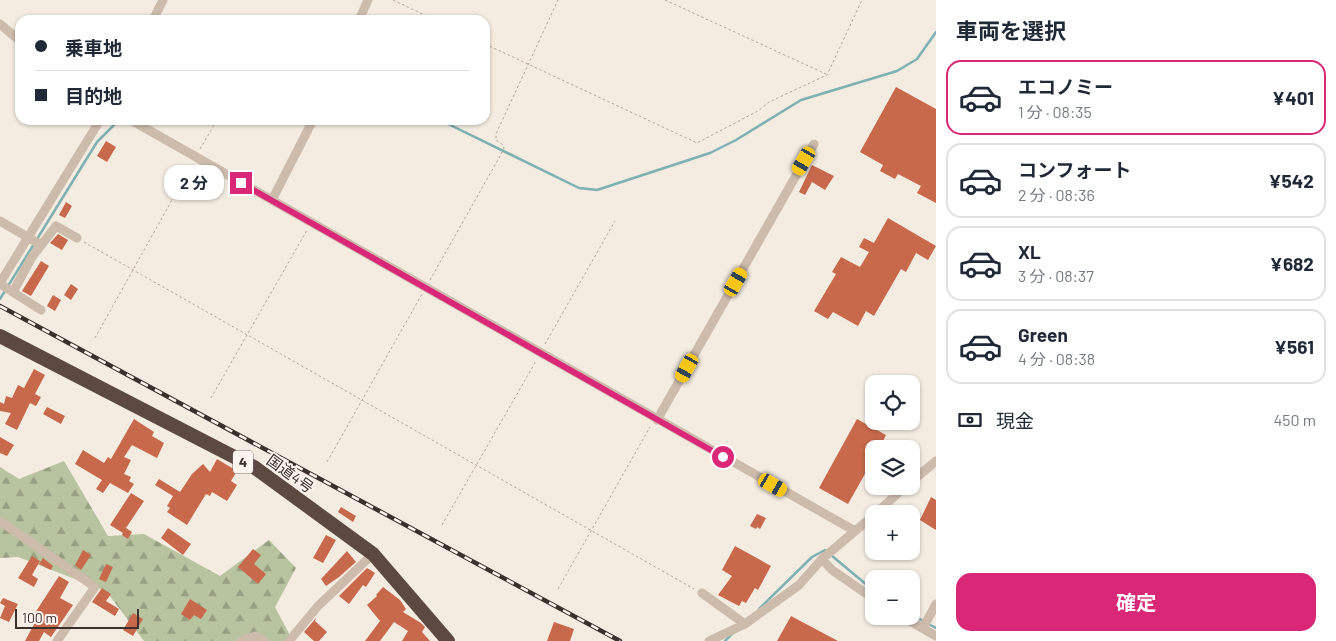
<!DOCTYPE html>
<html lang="ja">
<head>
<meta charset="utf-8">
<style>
	:root { --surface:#fff; --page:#f2f2f3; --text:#1f2937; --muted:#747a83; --line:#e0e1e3; --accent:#db2777 }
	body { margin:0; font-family:Barlow,"Noto Sans JP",sans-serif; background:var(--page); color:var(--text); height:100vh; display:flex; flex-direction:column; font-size:19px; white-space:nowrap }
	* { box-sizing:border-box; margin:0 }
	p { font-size:16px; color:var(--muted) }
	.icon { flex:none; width:28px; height:28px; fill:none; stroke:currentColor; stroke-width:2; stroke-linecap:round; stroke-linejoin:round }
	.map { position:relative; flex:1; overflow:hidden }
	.details { display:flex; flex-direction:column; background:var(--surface); width:400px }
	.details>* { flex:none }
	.banner { position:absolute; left:15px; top:15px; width:475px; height:110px; border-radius:15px; box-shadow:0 1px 4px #0004; display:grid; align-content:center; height:110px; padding:0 20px; background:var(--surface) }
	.buttons { position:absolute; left:865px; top:375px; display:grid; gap:10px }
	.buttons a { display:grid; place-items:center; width:55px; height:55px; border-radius:10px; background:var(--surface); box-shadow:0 1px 4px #0004; font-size:25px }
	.scale { position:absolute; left:15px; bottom:12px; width:124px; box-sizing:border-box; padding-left:5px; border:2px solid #3b302b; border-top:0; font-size:14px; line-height:18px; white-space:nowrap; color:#3b302b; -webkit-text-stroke:4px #fbf5ee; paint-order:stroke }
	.end { position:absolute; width:22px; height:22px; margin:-11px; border:6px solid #db2777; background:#fff; box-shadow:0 0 0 2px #fff }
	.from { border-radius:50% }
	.bubble { position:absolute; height:35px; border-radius:15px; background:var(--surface); box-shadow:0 1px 4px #0004; font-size:16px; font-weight:700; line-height:35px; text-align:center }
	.car { position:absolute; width:15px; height:30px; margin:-15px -8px; border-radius:6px; box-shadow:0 0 4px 1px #0007; background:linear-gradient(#f5c518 24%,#345 0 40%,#f5c518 0 76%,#345 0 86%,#f5c518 0) }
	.banner b { display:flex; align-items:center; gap:18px; height:48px; font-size:19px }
	.banner b+b { border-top:1px solid var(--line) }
	.banner i { width:12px; height:12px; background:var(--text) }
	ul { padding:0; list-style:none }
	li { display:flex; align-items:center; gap:15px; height:75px; margin:0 10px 8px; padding:0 10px; border:2px solid var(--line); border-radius:15px }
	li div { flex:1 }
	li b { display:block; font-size:19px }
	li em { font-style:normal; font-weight:700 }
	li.active { border-color:var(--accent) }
	li>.icon { width:45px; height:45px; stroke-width:1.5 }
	h2 { padding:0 20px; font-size:22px; line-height:60px }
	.pay { display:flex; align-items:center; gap:12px; height:55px; padding:0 20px; font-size:19px }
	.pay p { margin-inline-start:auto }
	.button { display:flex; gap:10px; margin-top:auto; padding:10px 20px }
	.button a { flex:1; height:58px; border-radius:15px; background:var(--accent); color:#fff; font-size:20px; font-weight:700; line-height:58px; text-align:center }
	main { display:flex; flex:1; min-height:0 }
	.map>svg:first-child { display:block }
	.forest { fill:url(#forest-firs) }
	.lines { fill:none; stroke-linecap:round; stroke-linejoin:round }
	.stream { stroke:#7fb0b2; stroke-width:2.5 }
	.building { fill:#c8694b }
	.path { stroke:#b9a596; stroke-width:1; stroke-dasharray:2.5 2.5; stroke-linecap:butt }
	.minor { stroke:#cdbbac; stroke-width:9 }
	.highway { stroke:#5c4a42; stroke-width:14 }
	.rail-casing { stroke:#3b302b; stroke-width:4.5 }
	.rail { stroke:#fbf5ee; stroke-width:2.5; stroke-dasharray:8; stroke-linecap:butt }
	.route { stroke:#db2777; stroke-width:6 }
	.labels { text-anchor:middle; stroke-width:4; stroke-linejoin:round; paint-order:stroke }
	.shield { fill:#fbf5ee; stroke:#756b66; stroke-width:1 }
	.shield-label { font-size:14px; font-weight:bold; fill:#3b302b }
	.street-label { font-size:15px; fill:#3b302b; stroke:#fbf5ee }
</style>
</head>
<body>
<main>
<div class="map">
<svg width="936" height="641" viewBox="0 0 936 641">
	<defs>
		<pattern id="forest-firs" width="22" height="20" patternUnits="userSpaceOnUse" patternTransform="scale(1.25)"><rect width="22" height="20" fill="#b8c4a0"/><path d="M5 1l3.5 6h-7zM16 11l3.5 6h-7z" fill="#97a083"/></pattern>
	</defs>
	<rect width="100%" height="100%" fill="#f4ebe1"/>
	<path class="forest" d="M64,461L108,536L144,534L220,576L269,540L296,568L275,607L293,641H144L106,591L18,557L0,558V467L19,479Z"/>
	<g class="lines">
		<path class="stream" d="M440,120L579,188L597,190L710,153L736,140L801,100L897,71L917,59L936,32
			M0,299L97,142L119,120
			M759,609L812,557L825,550L874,591
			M911,614L923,621
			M928,624L936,628
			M725,641L733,633"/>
	</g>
	<path class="building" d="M896,87L936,109V203L917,193L921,186L898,174L895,179L880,171L883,165L860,152Z
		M106,141L116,147L107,162L97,156Z
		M812,165L834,176L825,190L812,182L805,195L799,192Z
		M66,202L72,206L65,218L59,215Z
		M888,218L936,246L928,260L916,253L906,272L901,269L874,316L866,311L858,326L833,312L828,319L814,311L836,274L832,272L841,257L860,267L869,252L859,247L864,238L874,243Z
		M58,234L68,240L62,250L50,243Z
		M41,261L49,266L31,296L22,291Z
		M71,284L78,289L71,300L64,295Z
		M53,295L61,300L55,311L47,306Z
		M34,369L45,375L35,394L41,397L36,406L30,403L17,430L5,424L11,413L0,411V402L4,404L6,396L12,398L18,385L24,388Z
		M47,407L65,416L61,424L43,414Z
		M134,419L154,432L152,436L164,443L157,458L132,445L124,457L131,460L124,474L131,477L129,481L134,484L128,493L110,483L103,493L96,489L102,480L75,464L83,450L104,463L108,457L111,459Z
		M857,419L886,435L879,449H874V458L848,504L819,488Z
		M0,437L14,445L7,456L0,453Z
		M217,459L237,471L231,481L237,485L227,501L212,492L210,496L206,494L187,525L167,512L170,508L167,506L173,496L155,485L159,479L180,492L192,474L203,464L210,472Z
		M131,493L144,501L126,528L132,532L128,539L122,535L123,533L110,525Z
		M931,497L936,500V530L920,520Z
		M341,507L356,516L353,522L338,512Z
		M757,514L766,518L760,529L757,527L756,529L750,526Z
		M168,528L191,544L183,555L161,538Z
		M326,535L336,540L323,563L313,558Z
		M735,546L771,566L758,590L755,588L746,603L742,601L739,606L718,595L732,576L722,570Z
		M253,549L261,555L254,564L266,574L258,584L238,567Z
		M83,550L91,555L81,570L75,565Z
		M347,551L356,562L339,577L326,586L321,579Z
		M32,556L40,561L32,575L38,579L34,587L18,578Z
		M43,558L53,566L51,570L39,564Z
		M106,564L113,567L106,582L99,579Z
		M367,568L375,573L366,587L363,585L349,604L339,596Z
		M59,576L69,582L60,598L73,605L51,637L44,632L39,641H25L39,615L35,613Z
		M383,587L400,600L406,609L403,612L421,623L425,627L422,632L430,641H402L408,631L394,622L380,641H365L380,621L367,605L377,596L376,595Z
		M102,588L111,594L106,601L119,609L115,616L92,602Z
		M3,598L18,604L9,622L0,618L5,606L0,603Z
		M190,599L207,610L201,619L194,615L190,620L181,614Z
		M133,613L143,619L133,636L123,630Z
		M791,616L838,641H777Z
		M316,618L315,621L327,632L319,641H314L304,632Z
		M554,622L574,629L570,641H547Z"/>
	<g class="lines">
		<path class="path" d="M393,0L435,20
			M665,0L826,74
			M485,44L697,143L758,111L769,102L827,75L862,0
			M200,149L217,120
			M84,242L694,589
			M430,280L504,149L503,145L496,140V134L558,0
			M95,338L192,164
			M545,344L615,221
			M211,398L307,230
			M327,462L422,294
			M442,525L536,361
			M558,589L650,427"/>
		<path class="minor" d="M153,20L163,0
			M359,20L368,0
			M0,24L20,41
			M131,120L855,531
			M272,200L313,120
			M0,221L41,245
			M0,283L100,120
			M0,284L41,310
			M13,292L32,257L56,226L77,238
			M657,420L814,144
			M911,482L936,461
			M875,514L906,486
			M0,521L95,587L57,641
			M822,559L832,570L874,599
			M702,593L745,624
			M901,616L936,636
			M923,628L936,604
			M241,641L255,636L264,641
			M289,641L318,606L373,554
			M709,641L745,624L799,585L822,559L874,515"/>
		<path class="highway" d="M0,336L254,467L373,554L448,641"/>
		<defs>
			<path id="rail" d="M0,306L620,641"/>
		</defs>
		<use href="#rail" class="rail-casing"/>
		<use href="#rail" class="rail"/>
	</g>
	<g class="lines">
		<path class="route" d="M241,183L723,457"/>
	</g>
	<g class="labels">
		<rect class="shield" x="233" y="450.5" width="20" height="23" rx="4"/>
		<g class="shield-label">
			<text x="243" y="467">4</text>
		</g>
		<g class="street-label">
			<text transform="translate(290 474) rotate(36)" y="5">国道4号</text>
		</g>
	</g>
</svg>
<div class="buttons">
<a><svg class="icon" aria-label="locate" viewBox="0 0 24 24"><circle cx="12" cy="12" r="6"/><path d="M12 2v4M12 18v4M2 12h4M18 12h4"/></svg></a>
<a><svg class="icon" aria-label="layers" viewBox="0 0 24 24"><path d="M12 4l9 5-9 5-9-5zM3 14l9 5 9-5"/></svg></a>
<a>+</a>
<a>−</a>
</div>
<div class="scale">100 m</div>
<i class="end from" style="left:723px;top:457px"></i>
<i class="end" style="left:241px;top:183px"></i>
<div class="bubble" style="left:164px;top:165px;width:60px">2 分</div>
<i class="car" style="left:804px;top:161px;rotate:210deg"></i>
<i class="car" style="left:736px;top:282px;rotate:30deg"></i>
<i class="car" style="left:687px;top:368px;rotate:209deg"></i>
<i class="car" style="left:773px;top:485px;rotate:120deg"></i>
<div class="banner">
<b><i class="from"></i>乗車地</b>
<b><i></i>目的地</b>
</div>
</div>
<section class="details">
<h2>車両を選択</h2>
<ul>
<li class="active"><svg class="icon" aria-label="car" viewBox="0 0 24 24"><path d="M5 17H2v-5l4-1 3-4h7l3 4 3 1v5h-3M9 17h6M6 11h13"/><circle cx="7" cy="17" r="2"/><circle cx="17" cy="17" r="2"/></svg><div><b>エコノミー</b><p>1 分 · 08:35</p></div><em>¥401</em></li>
<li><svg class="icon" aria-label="car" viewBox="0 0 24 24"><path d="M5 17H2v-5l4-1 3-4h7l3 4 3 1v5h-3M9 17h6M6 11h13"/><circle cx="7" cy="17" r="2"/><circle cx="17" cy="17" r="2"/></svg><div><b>コンフォート</b><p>2 分 · 08:36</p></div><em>¥542</em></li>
<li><svg class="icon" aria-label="car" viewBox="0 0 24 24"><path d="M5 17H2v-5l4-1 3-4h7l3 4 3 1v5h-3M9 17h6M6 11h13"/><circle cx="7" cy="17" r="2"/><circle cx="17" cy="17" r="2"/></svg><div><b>XL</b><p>3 分 · 08:37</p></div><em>¥682</em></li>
<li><svg class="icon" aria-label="car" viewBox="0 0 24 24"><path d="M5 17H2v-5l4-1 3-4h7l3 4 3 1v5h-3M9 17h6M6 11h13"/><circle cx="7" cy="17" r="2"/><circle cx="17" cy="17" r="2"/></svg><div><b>Green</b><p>4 分 · 08:38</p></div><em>¥561</em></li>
</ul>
<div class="pay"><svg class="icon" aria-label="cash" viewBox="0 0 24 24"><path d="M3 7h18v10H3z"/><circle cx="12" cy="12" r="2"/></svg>現金<p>450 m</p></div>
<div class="button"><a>確定</a></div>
</section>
</main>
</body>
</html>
